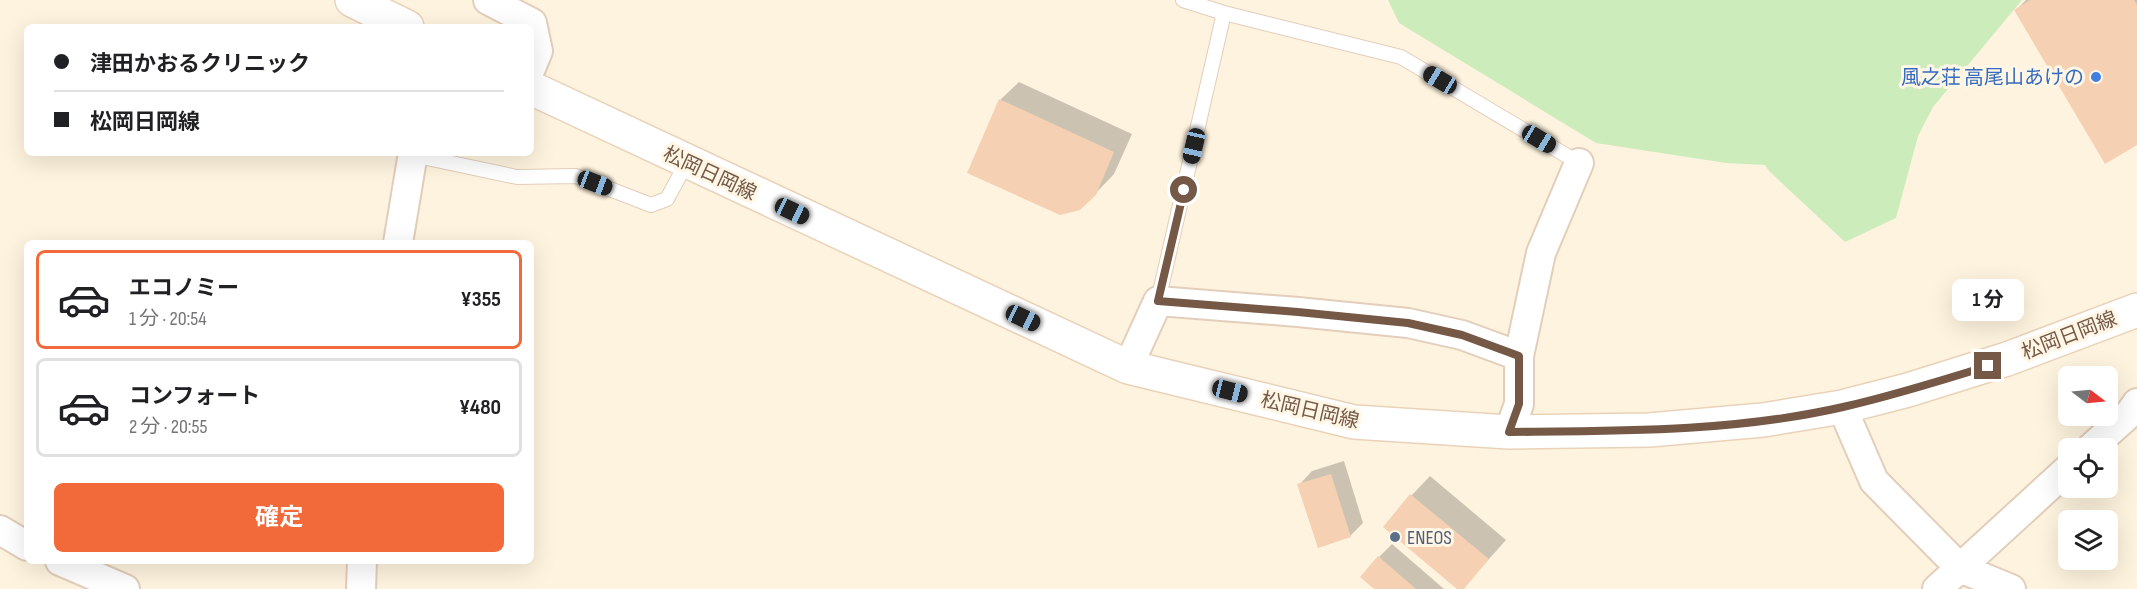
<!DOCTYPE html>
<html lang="ja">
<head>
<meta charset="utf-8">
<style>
	:root { --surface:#fff; --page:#f6f6f6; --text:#202124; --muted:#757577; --line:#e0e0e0; --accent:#f26a39 }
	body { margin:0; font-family:"Sofia Sans Condensed","Noto Sans JP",sans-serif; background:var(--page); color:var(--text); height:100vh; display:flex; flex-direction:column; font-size:22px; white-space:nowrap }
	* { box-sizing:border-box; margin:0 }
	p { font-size:20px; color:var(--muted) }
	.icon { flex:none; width:33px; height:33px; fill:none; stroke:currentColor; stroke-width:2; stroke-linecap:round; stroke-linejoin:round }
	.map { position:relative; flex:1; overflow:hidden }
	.panel { position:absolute; left:24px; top:240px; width:510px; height:324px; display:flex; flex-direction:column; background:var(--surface); border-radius:9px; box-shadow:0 6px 24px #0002 }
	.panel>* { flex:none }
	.hud { position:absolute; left:24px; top:24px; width:510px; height:132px; border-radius:9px; box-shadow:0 6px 24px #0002; display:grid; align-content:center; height:132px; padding:0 30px; background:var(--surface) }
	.needle { width:39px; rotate:106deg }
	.fabs { position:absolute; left:2058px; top:366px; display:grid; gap:12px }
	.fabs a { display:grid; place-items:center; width:60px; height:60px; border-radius:9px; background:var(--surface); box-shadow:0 6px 24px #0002; font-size:30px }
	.end { position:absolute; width:27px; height:27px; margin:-14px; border:8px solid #755845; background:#fff; box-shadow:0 0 0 3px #fff }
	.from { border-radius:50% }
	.bubble { position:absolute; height:42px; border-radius:9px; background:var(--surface); box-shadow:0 6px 24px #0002; font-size:20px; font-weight:700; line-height:42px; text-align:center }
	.car { position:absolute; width:18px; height:36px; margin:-18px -9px; border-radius:8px; box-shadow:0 0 4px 2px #0007; background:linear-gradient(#222 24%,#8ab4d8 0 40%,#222 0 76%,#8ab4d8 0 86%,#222 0) }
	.hud b { display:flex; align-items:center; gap:21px; height:57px; font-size:22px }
	.hud b+b { border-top:2px solid var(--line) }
	.hud i { width:15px; height:15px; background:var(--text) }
	ul { padding:10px 0 0; list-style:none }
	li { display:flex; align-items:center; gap:18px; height:99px; margin:0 12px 9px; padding:0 18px; border:3px solid var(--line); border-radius:9px }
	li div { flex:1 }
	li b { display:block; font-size:22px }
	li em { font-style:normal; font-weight:700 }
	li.selected { border-color:var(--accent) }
	li>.icon { width:54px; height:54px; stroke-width:1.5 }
	.button { display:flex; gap:12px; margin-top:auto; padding:12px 30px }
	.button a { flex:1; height:69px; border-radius:9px; background:var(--accent); color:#fff; font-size:24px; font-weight:700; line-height:69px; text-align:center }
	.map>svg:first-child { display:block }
	.green { fill:#cdecbc }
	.shadow { fill:#0003 }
	.building { fill:#f5d0b3 }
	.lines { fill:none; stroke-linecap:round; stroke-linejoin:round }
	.lane-casing { stroke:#e2ceba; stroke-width:16 }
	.street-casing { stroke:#e2ceba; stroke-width:32 }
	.secondary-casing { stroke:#ead2b9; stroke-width:36 }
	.lane { stroke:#fff; stroke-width:14 }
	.street { stroke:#fff; stroke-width:28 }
	.secondary { stroke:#fff; stroke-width:33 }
	.route { stroke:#755845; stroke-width:8 }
	.shop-dot { fill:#3f7fe0; stroke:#fff6e6; stroke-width:2 }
	.service-dot { fill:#5c6f8a; stroke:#fff6e6; stroke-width:2 }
	.labels { text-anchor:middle; stroke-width:6; stroke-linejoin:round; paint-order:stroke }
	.shop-label { font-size:20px; fill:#366cbe; stroke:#fff6e6; text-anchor:end }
	.street-label { font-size:20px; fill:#755845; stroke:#fff6e6 }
	.service-label { font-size:20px; fill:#4e5e75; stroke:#fff6e6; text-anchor:start }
</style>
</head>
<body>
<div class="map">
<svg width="2137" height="589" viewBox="0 0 2137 589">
	<rect width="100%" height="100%" fill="#fef3de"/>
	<path class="green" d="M1388,0H2022L1933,107L1918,136L1896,218L1845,242L1769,171L1765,165L1726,163L1596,143L1399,23Z"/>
	<path class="shadow" d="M2026,0H2137V143L2016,10Z
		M1019,82L1132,134L1114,174L1095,194L1000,100Z
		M1344,461L1363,523L1350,536L1299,485L1312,471Z
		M1430,476L1506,540L1462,589L1385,527L1412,495Z
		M1392,544L1444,589H1377L1379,557Z"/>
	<path class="building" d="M2030,0H2134L2137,5V145L2105,164L2014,10Z
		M999,99L1114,152L1096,195L1080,210L1060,215L967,173Z
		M1331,474L1351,537L1318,548L1297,484Z
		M1410,494L1489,559L1464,589H1457L1383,527Z
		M1378,556L1416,589H1374L1360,577Z"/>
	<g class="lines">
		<defs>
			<path id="lane" d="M1224,13L1401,57L1579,163
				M413,155L517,177L576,176L651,205L667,199L687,162
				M1158,301L1224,13L1183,0"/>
			<path id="street" d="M488,0L532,23L538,51L531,68
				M398,243L413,153
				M1128,367L1158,301L1298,312L1408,323L1462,335L1519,356
				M1842,407L1874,481L1960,568L2011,589
				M1509,432L1519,404V356L1541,253L1579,163
				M2091,448L2130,413L2137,403
				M0,530L27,546
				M60,561L125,589
				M361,589L362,561
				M1937,589L2068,469"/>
			<path id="secondary" d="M352,0L407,27
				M531,88L1128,367L1354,422L1509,432L1649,430L1763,420L1842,407L1908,390L2007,359L2137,310"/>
		</defs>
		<use href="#lane" class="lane-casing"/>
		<use href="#street" class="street-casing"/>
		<use href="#secondary" class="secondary-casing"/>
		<use href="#lane" class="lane"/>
		<use href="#street" class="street"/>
		<use href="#secondary" class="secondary"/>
	</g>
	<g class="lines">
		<path class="route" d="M1184,190L1158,301L1298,312L1408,323L1462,335L1519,356V404L1509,432C1620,431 1734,432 1843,407C1892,396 1940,381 1988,366"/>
	</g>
	<circle class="shop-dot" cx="2096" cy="77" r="6"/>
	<circle class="service-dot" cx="1395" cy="537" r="6"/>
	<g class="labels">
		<g class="shop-label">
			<text x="2084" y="84">風之荘 高尾山あけの</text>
		</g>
		<g class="street-label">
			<text transform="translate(710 173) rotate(25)" y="7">松岡日岡線</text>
			<text transform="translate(2069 335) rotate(-21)" y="7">松岡日岡線</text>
			<text transform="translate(1310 410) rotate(13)" y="7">松岡日岡線</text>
		</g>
		<g class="service-label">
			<text x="1407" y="544">ENEOS</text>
		</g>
	</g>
</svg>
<div class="fabs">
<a><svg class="needle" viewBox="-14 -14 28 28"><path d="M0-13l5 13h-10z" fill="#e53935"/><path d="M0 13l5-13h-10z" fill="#757577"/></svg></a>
<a><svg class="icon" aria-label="locate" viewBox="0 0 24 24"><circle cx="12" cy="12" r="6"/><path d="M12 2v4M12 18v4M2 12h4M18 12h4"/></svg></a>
<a><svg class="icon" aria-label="layers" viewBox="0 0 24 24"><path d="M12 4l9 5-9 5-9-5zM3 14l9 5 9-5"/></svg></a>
</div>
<i class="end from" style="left:1184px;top:190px"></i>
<i class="end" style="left:1988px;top:366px"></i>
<div class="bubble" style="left:1952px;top:279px;width:72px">1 分</div>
<i class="car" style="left:1440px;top:80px;rotate:301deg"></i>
<i class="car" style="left:1539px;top:139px;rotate:121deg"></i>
<i class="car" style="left:1194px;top:146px;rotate:193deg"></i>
<i class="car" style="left:595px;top:183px;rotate:111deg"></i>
<i class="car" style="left:792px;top:211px;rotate:115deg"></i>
<i class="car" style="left:1023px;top:318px;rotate:115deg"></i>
<i class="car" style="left:1230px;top:391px;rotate:104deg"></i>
<div class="hud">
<b><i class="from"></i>津田かおるクリニック</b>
<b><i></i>松岡日岡線</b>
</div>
<section class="panel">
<ul>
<li class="selected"><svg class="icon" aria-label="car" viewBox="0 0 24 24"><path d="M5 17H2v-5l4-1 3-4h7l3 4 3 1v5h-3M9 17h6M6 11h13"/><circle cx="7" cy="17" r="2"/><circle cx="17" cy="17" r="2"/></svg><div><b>エコノミー</b><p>1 分 · 20:54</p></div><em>¥355</em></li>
<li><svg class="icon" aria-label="car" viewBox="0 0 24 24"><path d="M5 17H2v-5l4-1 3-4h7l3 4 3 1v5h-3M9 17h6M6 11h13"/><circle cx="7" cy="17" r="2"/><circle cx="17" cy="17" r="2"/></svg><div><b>コンフォート</b><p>2 分 · 20:55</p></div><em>¥480</em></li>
</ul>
<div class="button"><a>確定</a></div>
</section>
</div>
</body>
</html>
